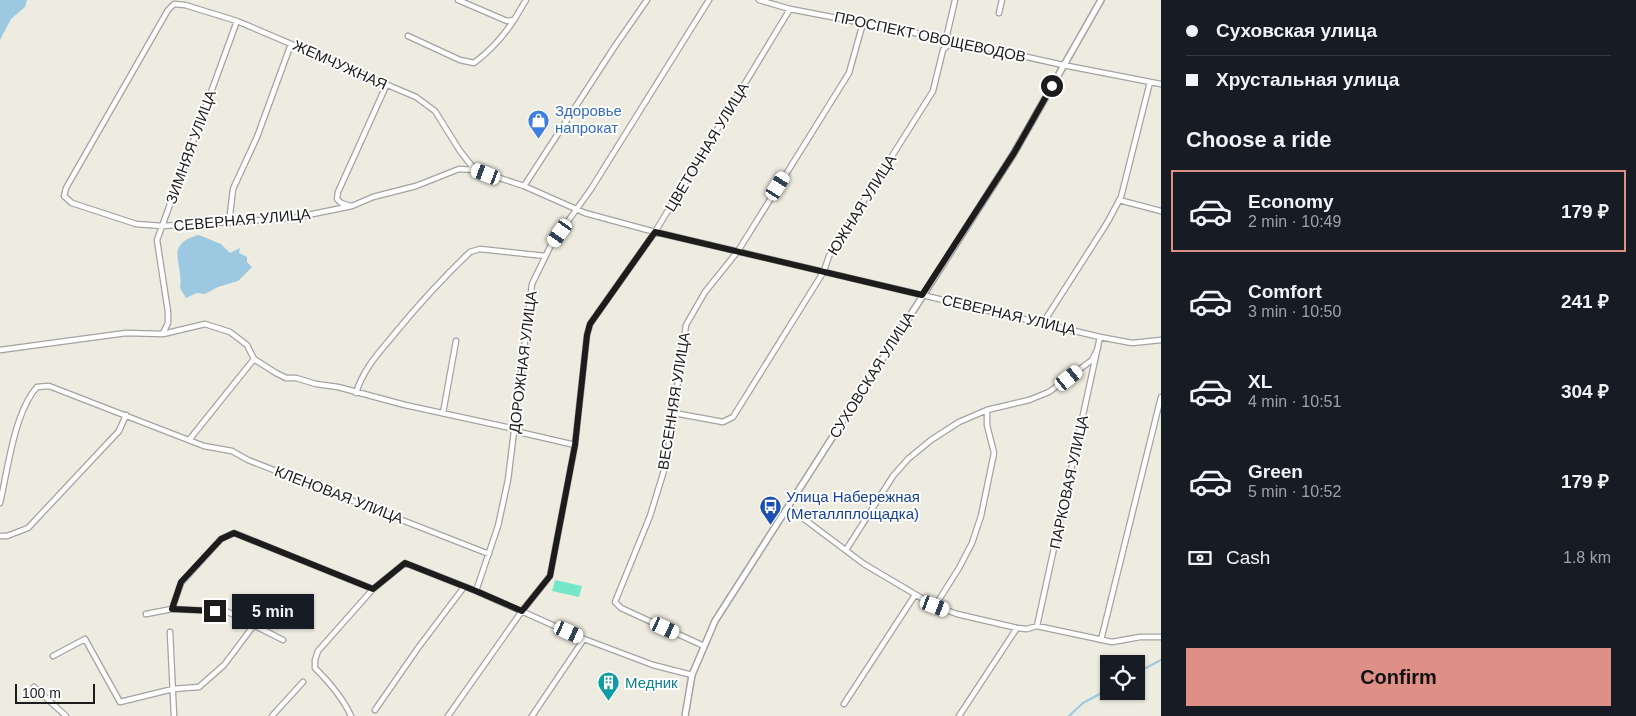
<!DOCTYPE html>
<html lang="en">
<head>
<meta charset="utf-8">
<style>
	:root { --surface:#171b24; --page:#242831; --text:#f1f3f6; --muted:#9ea1a6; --line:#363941; --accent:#de9087 }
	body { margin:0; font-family:Arial,sans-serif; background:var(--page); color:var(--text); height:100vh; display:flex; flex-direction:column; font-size:19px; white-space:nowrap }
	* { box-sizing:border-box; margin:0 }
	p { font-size:16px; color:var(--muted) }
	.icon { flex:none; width:28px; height:28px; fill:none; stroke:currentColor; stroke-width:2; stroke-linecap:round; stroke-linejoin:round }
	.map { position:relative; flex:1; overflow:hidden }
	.details { display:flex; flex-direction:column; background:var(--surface); width:475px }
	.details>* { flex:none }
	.banner { display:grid; align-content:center; height:110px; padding:0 25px; background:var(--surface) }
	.buttons { position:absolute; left:1100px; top:655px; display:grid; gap:10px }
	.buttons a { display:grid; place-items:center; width:45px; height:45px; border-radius:0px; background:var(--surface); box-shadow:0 1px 4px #0004; font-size:25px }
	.scale { position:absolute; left:15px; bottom:12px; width:80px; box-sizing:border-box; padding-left:5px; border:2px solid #1c1c1c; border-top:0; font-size:14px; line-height:18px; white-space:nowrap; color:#1c1c1c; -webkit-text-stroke:4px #fff; paint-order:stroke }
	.end { position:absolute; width:22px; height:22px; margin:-11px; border:6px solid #1c1c1c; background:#fff; box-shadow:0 0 0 2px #fff }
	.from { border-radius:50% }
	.bubble { position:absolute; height:35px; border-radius:0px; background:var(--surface); box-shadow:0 1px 4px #0004; font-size:16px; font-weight:700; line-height:35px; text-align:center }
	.car { position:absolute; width:15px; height:30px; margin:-15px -8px; border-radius:6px; box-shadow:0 0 4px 1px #0007; background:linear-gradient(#fff 24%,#345 0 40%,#fff 0 76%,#345 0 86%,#fff 0) }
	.banner b { display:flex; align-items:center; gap:18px; height:48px; font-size:19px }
	.banner b+b { border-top:1px solid var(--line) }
	.banner i { width:12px; height:12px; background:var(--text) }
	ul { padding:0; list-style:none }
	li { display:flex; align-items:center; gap:15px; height:82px; margin:0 10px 8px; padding:0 15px; border:2px solid transparent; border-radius:0px }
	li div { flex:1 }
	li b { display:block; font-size:19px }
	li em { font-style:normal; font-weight:700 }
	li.current { border-color:var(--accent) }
	li>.icon { width:45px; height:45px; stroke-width:1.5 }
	h2 { padding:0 25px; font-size:22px; line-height:60px }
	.pay { display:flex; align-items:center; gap:12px; height:55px; padding:0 25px; font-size:19px }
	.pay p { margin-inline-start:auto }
	.button { display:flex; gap:10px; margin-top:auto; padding:10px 25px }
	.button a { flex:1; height:58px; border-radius:0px; background:var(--accent); color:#111; font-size:20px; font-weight:700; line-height:58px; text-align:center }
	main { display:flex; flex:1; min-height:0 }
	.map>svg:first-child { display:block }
	.pitch { fill:#75e6c8 }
	.water { fill:#9cc9e1 }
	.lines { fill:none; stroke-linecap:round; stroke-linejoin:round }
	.stream { stroke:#9cc9e1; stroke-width:2 }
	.minor-casing { stroke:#a3a3a3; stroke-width:7 }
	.tertiary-casing { stroke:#a3a3a3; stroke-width:8 }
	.minor { stroke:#fff; stroke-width:4.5 }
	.tertiary { stroke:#fff; stroke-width:5 }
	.route { stroke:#1c1c1c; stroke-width:6 }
	.labels { text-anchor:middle; stroke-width:4; stroke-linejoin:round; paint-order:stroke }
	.street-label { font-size:15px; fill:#1c1c1c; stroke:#fff }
	.shop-label { font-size:15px; fill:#366cbe; stroke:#fff; text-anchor:start }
	.transit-label { font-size:15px; fill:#164399; stroke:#fff; text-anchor:start }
	.culture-label { font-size:15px; fill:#0d838f; stroke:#fff; text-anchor:start }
</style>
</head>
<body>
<main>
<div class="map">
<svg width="1161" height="716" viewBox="0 0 1161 716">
	<rect width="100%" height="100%" fill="#eeebe0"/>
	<path class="pitch" d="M555,580L582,586L579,597L552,591Z"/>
	<path class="water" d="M0,0H27L25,7L11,19L0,40Z
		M199,235L221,244L230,253L240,248L239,253L247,257V262L252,267L238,281L218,287L205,294L197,293L186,298L180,288C184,264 163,244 199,235Z"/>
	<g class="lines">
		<path class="stream" d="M1136,673L1161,660
			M1069,716L1083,703L1109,689"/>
		<defs>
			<path id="minor" d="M458,0L507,21L514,20L526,0
				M759,0L790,9L946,39L1063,65L1161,84
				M999,13L1002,0
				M408,36L460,60L474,63C490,51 503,37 514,20
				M946,39L955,0
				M475,170L460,151L435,111L416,97L237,21L185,5L174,4L168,10L66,188L64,196L72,203L136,224L162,226L293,218L352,206L373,197L416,186L459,169L475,170L524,186L585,213L655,232L1100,337L1132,343L1161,340
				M524,186L615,46L647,0
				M1119,200L1161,211
				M351,206L341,203L337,199L338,192L386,86
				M229,223L233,189L257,137L291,44
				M1043,323L1107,223L1121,197L1150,82
				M163,333L168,323V312L157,240L237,21
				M0,350L126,333L163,334L205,324L230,332L247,345L254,359L189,440
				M254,359L276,373L286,378H296L316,384L338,387L405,405L515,429L519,432L575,445
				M356,393C364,367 380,352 396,332C419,304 444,277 470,252L480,249L545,256
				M443,413L456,341
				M674,413L723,422L733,417L824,271L829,256L933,91L943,50L952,41
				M0,503C8,469 14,413 37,387L49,386L204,446L232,451L248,460L489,554
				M788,507L864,564L935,606L957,614L1017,628L1027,629L1037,626L1112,642L1140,637H1161
				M0,536H7L28,528L119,431L126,415
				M846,550L893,476L908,459L931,440L959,422L987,410
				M476,591L498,526L508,480L532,284L551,245L591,189L709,0
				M935,606L959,568L972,543L981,516L994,453L987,425V410L1029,400L1049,392L1092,360L1098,348
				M172,609L181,583L221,539L234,533L373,589
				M228,612L283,640
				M146,614L172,609L215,611
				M1037,626L1100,337
				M170,632L174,716
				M1101,640L1161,397
				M704,646L621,608L615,602L650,516L666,464L686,325L705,292L738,251L849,73L863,23
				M53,656L85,639L120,702L173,689L199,687L224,665L254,625
				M34,687L66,716
				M844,704L915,595
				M375,710L418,648L464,587
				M272,716L303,682
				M351,716C343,698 329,682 315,668V660L318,651L373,589L405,563L476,591L584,639L653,665L692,675
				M448,716L522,611L550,576L575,445L587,335L590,324L655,232L790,9
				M532,716L584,639
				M959,716L1017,628"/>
			<path id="tertiary" d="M685,716L692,675L715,621L1014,153L1101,0"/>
		</defs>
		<use href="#minor" class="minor-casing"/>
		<use href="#tertiary" class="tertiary-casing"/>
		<use href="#minor" class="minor"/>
		<use href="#tertiary" class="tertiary"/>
	</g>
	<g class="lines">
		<path class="route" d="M215,611L172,609L181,582L221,539L234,533L373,589L405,563L476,591L522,611L550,576L575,445L587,335L590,324L655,232L922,295L1014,153L1052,86"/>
	</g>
	<defs>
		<symbol id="shop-pin" viewBox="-11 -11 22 30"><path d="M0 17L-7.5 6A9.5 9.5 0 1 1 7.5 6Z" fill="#3f7fe0" stroke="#fff"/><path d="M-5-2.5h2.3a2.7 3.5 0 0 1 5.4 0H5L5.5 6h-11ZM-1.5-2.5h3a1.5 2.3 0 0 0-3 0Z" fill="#fff"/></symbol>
		<symbol id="bus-pin" viewBox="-11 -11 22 30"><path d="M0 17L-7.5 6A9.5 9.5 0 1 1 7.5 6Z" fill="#1a4fb4" stroke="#fff"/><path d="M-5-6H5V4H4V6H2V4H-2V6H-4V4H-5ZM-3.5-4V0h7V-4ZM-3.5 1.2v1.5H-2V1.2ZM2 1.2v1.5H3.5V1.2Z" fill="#fff"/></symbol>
		<symbol id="building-pin" viewBox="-11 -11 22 30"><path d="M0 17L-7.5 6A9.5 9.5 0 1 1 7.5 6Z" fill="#0f9aa8" stroke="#fff"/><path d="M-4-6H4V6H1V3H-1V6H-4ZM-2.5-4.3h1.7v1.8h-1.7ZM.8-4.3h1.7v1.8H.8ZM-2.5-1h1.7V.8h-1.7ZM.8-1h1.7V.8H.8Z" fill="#fff"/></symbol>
	</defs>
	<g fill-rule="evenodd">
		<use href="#shop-pin" x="526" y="108" width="25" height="34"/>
		<use href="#bus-pin" x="758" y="494" width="25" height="34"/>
		<use href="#building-pin" x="596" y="670" width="25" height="34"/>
	</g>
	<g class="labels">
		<g class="street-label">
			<text transform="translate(930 37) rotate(12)" y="5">ПРОСПЕКТ ОВОЩЕВОДОВ</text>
			<text transform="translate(340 65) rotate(24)" y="5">ЖЕМЧУЖНАЯ</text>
			<text transform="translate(191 147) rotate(-70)" y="5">ЗИМНЯЯ УЛИЦА</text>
			<text transform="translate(707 147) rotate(-59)" y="5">ЦВЕТОЧНАЯ УЛИЦА</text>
			<text transform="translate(862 205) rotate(-58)" y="5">ЮЖНАЯ УЛИЦА</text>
			<text transform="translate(242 220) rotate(-5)" y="5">СЕВЕРНАЯ УЛИЦА</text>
			<text transform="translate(1009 315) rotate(13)" y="5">СЕВЕРНАЯ УЛИЦА</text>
			<text transform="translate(523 362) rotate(-83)" y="5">ДОРОЖНАЯ УЛИЦА</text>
			<text transform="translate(872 375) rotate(-58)" y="5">СУХОВСКАЯ УЛИЦА</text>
			<text transform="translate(674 401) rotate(-81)" y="5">ВЕСЕННЯЯ УЛИЦА</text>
			<text transform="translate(1069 482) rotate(-78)" y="5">ПАРКОВАЯ УЛИЦА</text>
			<text transform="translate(339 495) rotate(21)" y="5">КЛЕНОВАЯ УЛИЦА</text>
		</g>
		<g class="shop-label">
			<text x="555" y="116">Здоровье<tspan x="555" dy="17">напрокат</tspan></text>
		</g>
		<g class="transit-label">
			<text x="786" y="502">Улица Набережная<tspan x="786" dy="17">(Металлплощадка)</tspan></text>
		</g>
		<g class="culture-label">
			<text x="625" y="688">Медник</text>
		</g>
	</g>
</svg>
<div class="buttons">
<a><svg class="icon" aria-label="locate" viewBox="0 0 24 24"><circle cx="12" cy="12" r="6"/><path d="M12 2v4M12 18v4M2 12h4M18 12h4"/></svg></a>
</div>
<div class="scale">100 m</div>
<i class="end from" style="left:1052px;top:86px"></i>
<i class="end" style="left:215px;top:611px"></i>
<div class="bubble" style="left:232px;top:594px;width:82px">5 min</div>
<i class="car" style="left:486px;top:174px;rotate:291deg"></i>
<i class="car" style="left:778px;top:186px;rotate:32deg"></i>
<i class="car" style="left:560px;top:233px;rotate:215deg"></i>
<i class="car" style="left:1069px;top:378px;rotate:51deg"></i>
<i class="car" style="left:935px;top:606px;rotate:111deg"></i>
<i class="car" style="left:665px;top:628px;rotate:115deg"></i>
<i class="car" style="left:569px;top:632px;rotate:114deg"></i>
</div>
<section class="details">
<div class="banner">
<b><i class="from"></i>Суховская улица</b>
<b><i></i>Хрустальная улица</b>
</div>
<h2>Choose a ride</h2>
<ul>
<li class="current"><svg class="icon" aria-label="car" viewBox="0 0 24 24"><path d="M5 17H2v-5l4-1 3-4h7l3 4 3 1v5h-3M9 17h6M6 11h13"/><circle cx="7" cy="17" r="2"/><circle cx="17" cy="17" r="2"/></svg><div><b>Economy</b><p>2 min · 10:49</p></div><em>179 ₽</em></li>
<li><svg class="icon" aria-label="car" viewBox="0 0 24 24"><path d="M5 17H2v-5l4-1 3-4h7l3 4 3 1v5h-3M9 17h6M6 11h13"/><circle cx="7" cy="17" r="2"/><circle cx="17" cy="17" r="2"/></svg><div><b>Comfort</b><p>3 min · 10:50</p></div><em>241 ₽</em></li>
<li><svg class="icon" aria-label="car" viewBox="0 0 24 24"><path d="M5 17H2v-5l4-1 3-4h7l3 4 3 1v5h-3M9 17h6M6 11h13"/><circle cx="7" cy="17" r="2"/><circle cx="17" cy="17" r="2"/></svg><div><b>XL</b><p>4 min · 10:51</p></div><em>304 ₽</em></li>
<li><svg class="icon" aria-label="car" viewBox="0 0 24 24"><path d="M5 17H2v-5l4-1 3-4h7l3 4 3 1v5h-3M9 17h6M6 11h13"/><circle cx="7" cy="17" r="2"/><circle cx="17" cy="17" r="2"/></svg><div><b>Green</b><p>5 min · 10:52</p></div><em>179 ₽</em></li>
</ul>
<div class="pay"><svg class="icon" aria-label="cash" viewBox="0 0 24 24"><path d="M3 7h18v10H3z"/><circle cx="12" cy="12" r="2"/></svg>Cash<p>1.8 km</p></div>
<div class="button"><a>Confirm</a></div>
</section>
</main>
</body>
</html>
